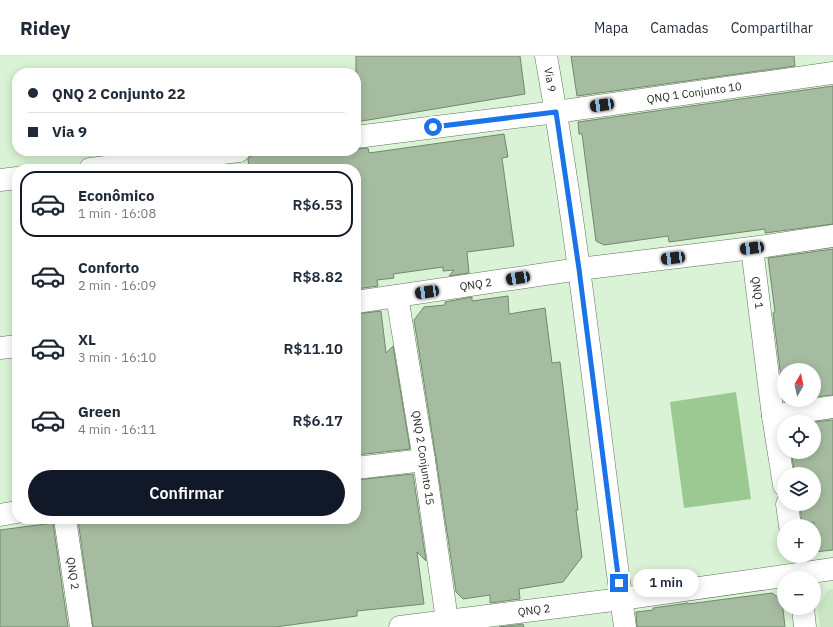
<!DOCTYPE html>
<html lang="pt">
<head>
<meta charset="utf-8">
<style>
	:root { --surface:#fff; --page:#f2f2f3; --text:#1f2937; --muted:#747a83; --line:#e0e1e3; --accent:#111827 }
	body { margin:0; font-family:"IBM Plex Sans",sans-serif; background:var(--page); color:var(--text); height:100vh; display:flex; flex-direction:column; font-size:15px; white-space:nowrap }
	* { box-sizing:border-box; margin:0 }
	p { font-size:13px; color:var(--muted) }
	.icon { flex:none; width:22px; height:22px; fill:none; stroke:currentColor; stroke-width:2; stroke-linecap:round; stroke-linejoin:round }
	.map { position:relative; flex:1; overflow:hidden }
	.drawer { position:absolute; left:12px; top:108px; width:349px; height:360px; display:flex; flex-direction:column; background:var(--surface); border-radius:16px; box-shadow:0 2px 10px #0003 }
	.drawer>* { flex:none }
	.banner { position:absolute; left:12px; top:12px; width:349px; height:88px; border-radius:16px; box-shadow:0 2px 10px #0003; display:grid; align-content:center; height:88px; padding:0 16px; background:var(--surface) }
	.needle { width:26px; rotate:9deg }
	.controls { position:absolute; left:777px; top:307px; display:grid; gap:8px }
	.controls a { display:grid; place-items:center; width:44px; height:44px; border-radius:50%; background:var(--surface); box-shadow:0 2px 10px #0003; font-size:20px }
	.end { position:absolute; width:18px; height:18px; margin:-9px; border:5px solid #1a73e8; background:#fff; box-shadow:0 0 0 2px #fff }
	.from { border-radius:50% }
	.bubble { position:absolute; height:28px; border-radius:14px; background:var(--surface); box-shadow:0 2px 10px #0003; font-size:13px; font-weight:600; line-height:28px; text-align:center }
	.car { position:absolute; width:12px; height:24px; margin:-12px -6px; border-radius:5px; box-shadow:0 0 3px 1px #0007; background:linear-gradient(#222 24%,#8ab4d8 0 40%,#222 0 76%,#8ab4d8 0 86%,#222 0) }
	.banner b { display:flex; align-items:center; gap:14px; height:38px; font-size:15px }
	.banner b+b { border-top:1px solid var(--line) }
	.banner i { width:10px; height:10px; background:var(--text) }
	ul { padding:7px 0 0; list-style:none }
	li { display:flex; align-items:center; gap:12px; height:66px; margin:0 8px 6px; padding:0 8px; border:2px solid transparent; border-radius:16px }
	li div { flex:1 }
	li b { display:block; font-size:15px }
	li em { font-style:normal; font-weight:600 }
	li.current { border-color:var(--accent) }
	li>.icon { width:36px; height:36px; stroke-width:1.5 }
	.action { display:flex; gap:8px; margin-top:auto; padding:8px 16px }
	.action a { flex:1; height:46px; border-radius:24px; background:var(--accent); color:#fff; font-size:16px; font-weight:600; line-height:46px; text-align:center }
	header { display:flex; align-items:center; gap:24px; box-sizing:border-box; height:56px; padding:0 20px; background:var(--surface); border-bottom:1px solid var(--line) }
	header strong { font-size:19px }
	nav { display:flex; gap:22px; margin-inline-start:auto; font-size:14px }
	.map>svg:first-child { display:block }
	.built { fill:#cae6c4 }
	.green { fill:#9bc991 }
	.building { fill:#a6bca1; stroke:#72886e }
	.lines { fill:none; stroke-linecap:round; stroke-linejoin:round }
	.minor-casing { stroke:#60755c; stroke-width:23 }
	.minor { stroke:#fff; stroke-width:22 }
	.route { stroke:#1a73e8; stroke-width:5 }
	.labels { text-anchor:middle; stroke-width:3.5; stroke-linejoin:round; paint-order:stroke }
	.street-label { font-size:11px; fill:#212a1f; stroke:#daf2d5 }
</style>
</head>
<body>
<header>
<strong>Ridey</strong>
<nav><a>Mapa</a><a>Camadas</a><a>Compartilhar</a></nav>
</header>
<div class="map">
<svg width="833" height="571" viewBox="0 0 833 571">
	<rect width="100%" height="100%" fill="#daf2d5"/>
	<path class="built" d="M833,533V571H820L818,553L828,534Z"/>
	<path class="green" d="M736,336L751,443L684,452L670,346Z"/>
	<path class="building" d="M356,0H520L525,38L356,66Z
		M571,0H794L795,10L577,40Z
		M833,30V168L765,177V173L669,186L668,180L604,189L596,185L582,78H579L578,66Z
		M504,78L508,101L502,102L514,190L467,196L469,217L449,220L454,214L443,215V211L393,218L394,222L377,224L378,230L356,233V113H249L248,103L250,100L294,95H356V93L368,92L369,97Z
		M833,193V339L814,341V314H784V344H795L784,346L773,257L775,256L768,202Z
		M508,240L509,258L545,252L552,307L560,306L578,454H576L582,501L563,526L519,533L520,543L490,547V539L463,543L456,536L436,402L414,264L424,251L445,249V246L472,241V245Z
		M381,255L386,297L393,290L410,393L356,399V258Z
		M833,364V494L814,496V466L802,470L800,448H814V418H795L791,396H814V366Z
		M413,418L426,505L417,496L424,548L357,555V560L275,571H93L78,464L356,463V424Z
		M53,467L68,571H0V474Z
		M772,537L782,544L785,571H637L636,556L653,554V552L688,547V548Z
		M523,568L524,571H499Z"/>
	<g class="lines">
		<defs>
			<g id="minor">
				<path id="s1" d="M546,0C580,189 599,381 625,571"/>
				<path id="s2" d="M356,81L556,56L833,17"/>
				<path d="M90,113L239,95"/>
				<path d="M0,124L17,122"/>
				<path id="s3" d="M752,192L773,360L784,429"/>
				<path id="s4" d="M397,240L424,404L448,571"/>
				<path id="s5" d="M356,246L579,213L752,192L833,180"/>
				<path d="M0,292L17,290"/>
				<path d="M773,360L833,351"/>
				<path d="M356,412L424,404"/>
				<path d="M787,448L790,470"/>
				<path d="M0,459L17,456"/>
				<path id="s6" d="M65,463L81,571"/>
				<path d="M803,552L805,571"/>
				<path id="s7" d="M400,571L621,543L833,513"/>
			</g>
		</defs>
		<use href="#minor" class="minor-casing"/>
		<use href="#minor" class="minor"/>
	</g>
	<g class="lines">
		<path class="route" d="M433,71L556,56L579,213L619,527"/>
	</g>
	<g class="labels">
		<g class="street-label">
			<text dy="4" stroke="none"><textPath href="#s1" startOffset="24">Via 9</textPath></text>
			<text dy="4" stroke="none"><textPath href="#s2" startOffset="341">QNQ 1 Conjunto 10</textPath></text>
			<text dy="4" stroke="none"><textPath href="#s5" startOffset="121">QNQ 2</textPath></text>
			<text dy="4" stroke="none"><textPath href="#s3" startOffset="45">QNQ 1</textPath></text>
			<text dy="4" stroke="none"><textPath href="#s4" startOffset="164">QNQ 2 Conjunto 15</textPath></text>
			<text dy="4" stroke="none"><textPath href="#s6" startOffset="55">QNQ 2</textPath></text>
			<text dy="4" stroke="none"><textPath href="#s7" startOffset="135">QNQ 2</textPath></text>
		</g>
	</g>
</svg>
<div class="controls">
<a><svg class="needle" viewBox="-14 -14 28 28"><path d="M0-13l5 13h-10z" fill="#e53935"/><path d="M0 13l5-13h-10z" fill="#747a83"/></svg></a>
<a><svg class="icon" aria-label="locate" viewBox="0 0 24 24"><circle cx="12" cy="12" r="6"/><path d="M12 2v4M12 18v4M2 12h4M18 12h4"/></svg></a>
<a><svg class="icon" aria-label="layers" viewBox="0 0 24 24"><path d="M12 4l9 5-9 5-9-5zM3 14l9 5 9-5"/></svg></a>
<a>+</a>
<a>−</a>
</div>
<i class="end from" style="left:433px;top:71px"></i>
<i class="end" style="left:619px;top:527px"></i>
<div class="bubble" style="left:633px;top:513px;width:66px">1 min</div>
<i class="car" style="left:602px;top:49px;rotate:262deg"></i>
<i class="car" style="left:752px;top:192px;rotate:263deg"></i>
<i class="car" style="left:673px;top:202px;rotate:263deg"></i>
<i class="car" style="left:518px;top:222px;rotate:261deg"></i>
<i class="car" style="left:427px;top:236px;rotate:262deg"></i>
<div class="banner">
<b><i class="from"></i>QNQ 2 Conjunto 22</b>
<b><i></i>Via 9</b>
</div>
<section class="drawer">
<ul>
<li class="current"><svg class="icon" aria-label="car" viewBox="0 0 24 24"><path d="M5 17H2v-5l4-1 3-4h7l3 4 3 1v5h-3M9 17h6M6 11h13"/><circle cx="7" cy="17" r="2"/><circle cx="17" cy="17" r="2"/></svg><div><b>Econômico</b><p>1 min · 16:08</p></div><em>R$6.53</em></li>
<li><svg class="icon" aria-label="car" viewBox="0 0 24 24"><path d="M5 17H2v-5l4-1 3-4h7l3 4 3 1v5h-3M9 17h6M6 11h13"/><circle cx="7" cy="17" r="2"/><circle cx="17" cy="17" r="2"/></svg><div><b>Conforto</b><p>2 min · 16:09</p></div><em>R$8.82</em></li>
<li><svg class="icon" aria-label="car" viewBox="0 0 24 24"><path d="M5 17H2v-5l4-1 3-4h7l3 4 3 1v5h-3M9 17h6M6 11h13"/><circle cx="7" cy="17" r="2"/><circle cx="17" cy="17" r="2"/></svg><div><b>XL</b><p>3 min · 16:10</p></div><em>R$11.10</em></li>
<li><svg class="icon" aria-label="car" viewBox="0 0 24 24"><path d="M5 17H2v-5l4-1 3-4h7l3 4 3 1v5h-3M9 17h6M6 11h13"/><circle cx="7" cy="17" r="2"/><circle cx="17" cy="17" r="2"/></svg><div><b>Green</b><p>4 min · 16:11</p></div><em>R$6.17</em></li>
</ul>
<div class="action"><a>Confirmar</a></div>
</section>
</div>
</body>
</html>
